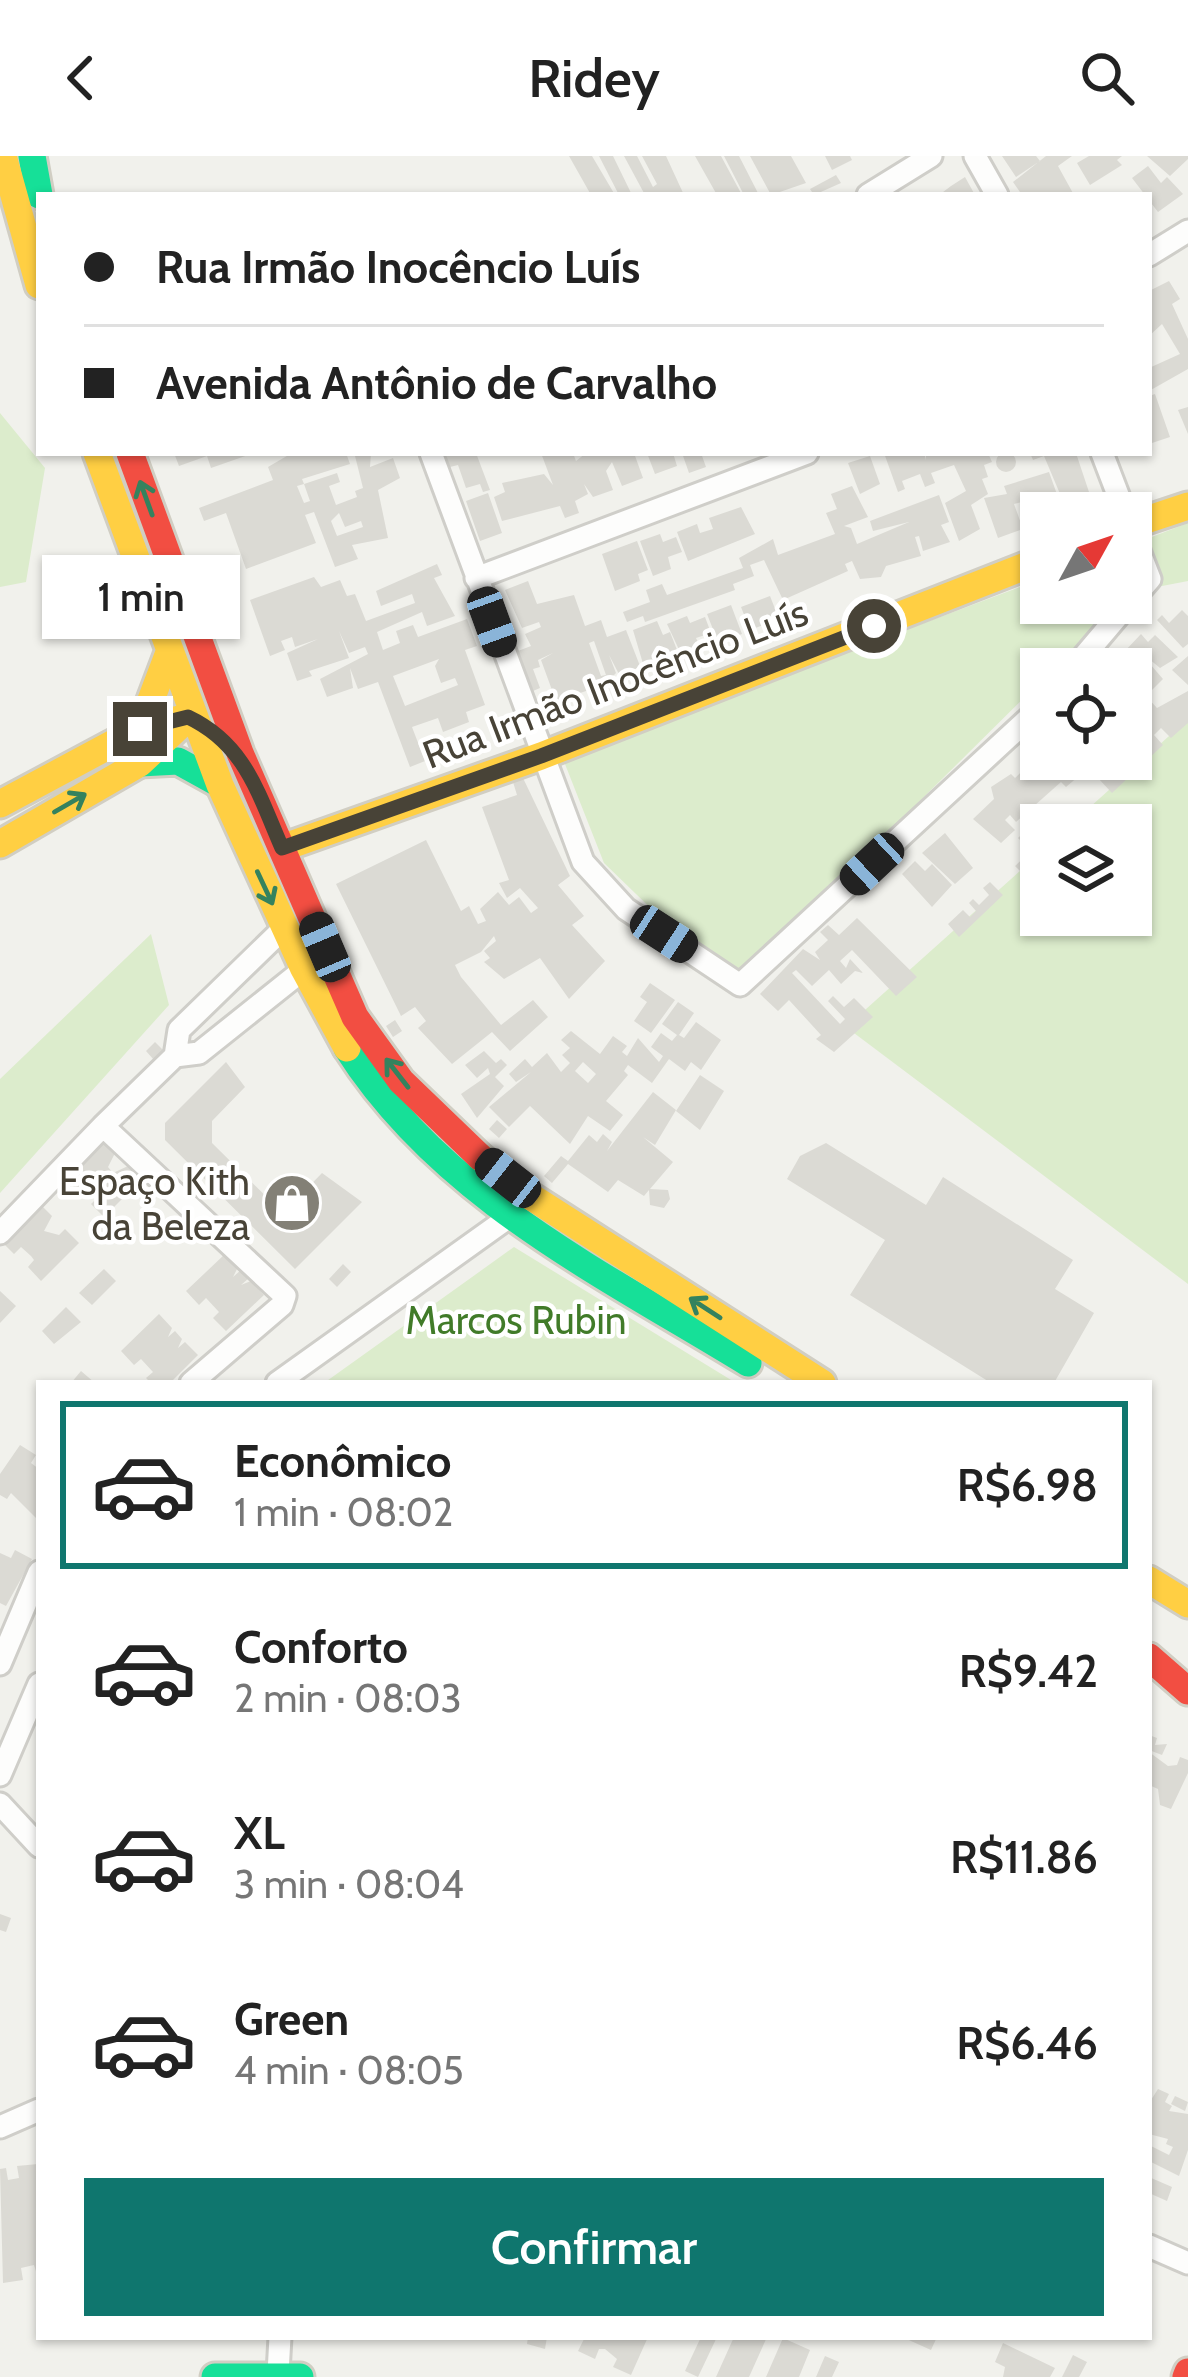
<!DOCTYPE html>
<html lang="pt">
<head>
<meta charset="utf-8">
<style>
	:root { --surface:#fff; --page:#f2f2f2; --text:#222; --muted:#767676; --line:#e0e0e0; --accent:#0f766e }
	body { margin:0; font-family:Cabin,sans-serif; background:var(--page); color:var(--text); height:100vh; display:flex; flex-direction:column; font-size:45px; white-space:nowrap }
	* { box-sizing:border-box; margin:0 }
	p { font-size:39px; color:var(--muted) }
	.icon { flex:none; width:66px; height:66px; fill:none; stroke:currentColor; stroke-width:2; stroke-linecap:round; stroke-linejoin:round }
	.map { position:relative; flex:1; overflow:hidden }
	.details { position:absolute; left:36px; top:1224px; width:1116px; height:960px; display:flex; flex-direction:column; background:var(--surface); border-radius:0px; box-shadow:0 3px 9px #0004 }
	.details>* { flex:none }
	.top-card { position:absolute; left:36px; top:36px; width:1116px; height:264px; border-radius:0px; box-shadow:0 3px 9px #0004; display:grid; align-content:center; height:264px; padding:0 48px; background:var(--surface) }
	.needle { width:78px; rotate:50deg }
	.fabs { position:absolute; left:1020px; top:336px; display:grid; gap:24px }
	.fabs a { display:grid; place-items:center; width:132px; height:132px; border-radius:0px; background:var(--surface); box-shadow:0 3px 9px #0004; font-size:60px }
	.end { position:absolute; width:54px; height:54px; margin:-27px; border:15px solid #484337; background:#fff; box-shadow:0 0 0 6px #fff }
	.from { border-radius:50% }
	.bubble { position:absolute; height:84px; border-radius:0px; background:var(--surface); box-shadow:0 3px 9px #0004; font-size:39px; font-weight:600; line-height:84px; text-align:center }
	.car { position:absolute; width:36px; height:72px; margin:-36px -18px; border-radius:15px; box-shadow:0 0 9px 3px #0007; background:linear-gradient(#222 24%,#8ab4d8 0 40%,#222 0 76%,#8ab4d8 0 86%,#222 0) }
	.top-card b { display:flex; align-items:center; gap:42px; height:114px; font-size:45px }
	.top-card b+b { border-top:3px solid var(--line) }
	.top-card i { width:30px; height:30px; background:var(--text) }
	ul { padding:21px 0 0; list-style:none }
	li { display:flex; align-items:center; gap:36px; height:168px; margin:0 24px 18px; padding:0 24px; border:6px solid transparent; border-radius:0px }
	li div { flex:1 }
	li b { display:block; font-size:45px }
	li em { font-style:normal; font-weight:600 }
	li.selected { border-color:var(--accent) }
	li>.icon { width:108px; height:108px; stroke-width:1.5 }
	.action { display:flex; gap:24px; margin-top:auto; padding:24px 48px }
	.action a { flex:1; height:138px; border-radius:0px; background:var(--accent); color:#fff; font-size:48px; font-weight:600; line-height:138px; text-align:center }
	header { display:flex; justify-content:space-between; align-items:center; height:156px; padding:0 48px; background:var(--surface); font-size:54px; font-weight:600 }
	.map>svg:first-child { display:block }
	.green { fill:#dceccc }
	.building { fill:#dbdad4; fill-rule:evenodd }
	.lines { fill:none; stroke-linecap:round; stroke-linejoin:round }
	.street-casing { stroke:#cfcec9; stroke-width:27 }
	.fast-casing { stroke:#d1cec3; stroke-width:33 }
	.slow-casing { stroke:#d1cec3; stroke-width:33 }
	.jam-casing { stroke:#d1cec3; stroke-width:33 }
	.street { stroke:#fdfdfc; stroke-width:21 }
	.fast { stroke:#16e098; stroke-width:27 }
	.slow { stroke:#ffcf43; stroke-width:27 }
	.jam { stroke:#f24e42; stroke-width:27 }
	.oneway { stroke:#34825e }
	.route { stroke:#484337; stroke-width:15 }
	.labels { text-anchor:middle; stroke-width:9; stroke-linejoin:round; paint-order:stroke }
	.street-label { font-size:39px; fill:#484337; stroke:#fff }
	.poi-label { font-size:39px; fill:#484337; stroke:#fff; text-anchor:end }
	.park-label { font-size:39px; fill:#417b29; stroke:#fff }
</style>
</head>
<body>
<header><svg class="icon" aria-label="back" viewBox="0 0 24 24"><path d="M15 5l-7 7 7 7"/></svg>Ridey<svg class="icon" aria-label="search" viewBox="0 0 24 24"><circle cx="10" cy="10" r="6"/><path d="M15 15l6 6"/></svg></header>
<div class="map">
<svg width="1188" height="2221" viewBox="0 0 1188 2221">
	<rect width="100%" height="100%" fill="#f1f1ec"/>
	<path class="green" d="M0,257L45,312L26,426L0,431Z
		M1188,367V425L1131,436V389Z
		M1041,423V447H1120L1053,513H1041V525L732,831L604,707L563,603Z
		M1188,563V1128L846,871L1041,696V759H1131V669H1070Z
		M151,778L169,849L0,1037V923Z
		M514,1091L736,1227H324Z"/>
	<path class="building" d="M569,0H592L615,39H591Z
		M599,0H613L632,39H619Z
		M624,0H637L653,31L657,28L642,0H666L684,39H645Z
		M695,0H721L742,39H717Z
		M724,0H739L759,39H744Z
		M750,0H791L806,27L771,39Z
		M825,0H850L852,4L832,14Z
		M1002,0H1036L1040,5L1016,21Z
		M1046,0H1072L1058,10L1074,39H1022L1013,26Z
		M1089,0H1122L1117,4L1122,9L1090,29L1077,7Z
		M1147,0H1188V3L1170,20Z
		M1148,10L1161,27L1167,21L1183,38L1158,56L1132,22Z
		M836,19L841,27L814,39L810,33Z
		M965,21L975,39H939L951,30Z
		M1169,125L1180,143L1172,148L1188,183V213L1149,235V212L1180,198L1162,168L1149,180V135Z
		M1155,238L1170,281L1149,288V240Z
		M1188,251V278L1178,254Z
		M996 306a10 10 0 1 1 20 0a10 10 0 1 1-20 0Z
		M174,297H250L251,298L211,312L207,300L179,310Z
		M292,297H346L350,308L302,323L304,328L297,330L304,347L310,345L304,328L337,317L340,326L329,330L336,349L357,341L355,335L363,332L355,300L371,297L370,311L393,302L400,322L378,334L388,382L352,389L358,403L335,411L314,356L305,359L316,387L246,413L226,357L204,365L199,352L273,324L268,311ZM339,357L345,371L361,365L363,371L337,380L331,365Z
		M476,297L490,334L483,336L480,328L466,332L458,309L450,311L446,300Z
		M541,297H573L576,305L586,297H634L643,322L622,330L612,306L606,315L613,334L593,341L584,328L588,338L575,345L579,357L565,362L560,350L502,365L494,341L505,336L502,327L544,318L553,329Z
		M647,297H673L677,310L655,318Z
		M682,297H701L706,311L689,317Z
		M884,297H924L926,304V297H988L992,306L984,309L988,321L982,323L988,338L971,349L980,373L959,385L945,347L966,335L954,309L931,317L935,327L925,331L920,318L902,325L905,333L898,336Z
		M1030,297H1076L1089,336L1063,345L1044,300L1033,304Z
		M870,300L880,328L860,338L848,307Z
		M1049,316L1063,355L1041,357V364L1030,368L1022,346L1014,348L1023,373L998,382L984,342L1007,338L1004,330Z
		M852,330L868,361L844,370L851,372L857,388L909,366L873,375L870,365L939,339L949,366L941,369L950,386L923,395L919,380L915,381L921,400L886,410L881,421L860,423L852,405L845,408L848,415L783,444L764,404L750,409L754,420L733,428L735,434L645,466L643,460L627,466L623,456L650,446L646,434L662,428L667,439L743,412L739,402L773,383L778,399L835,378L826,357L837,353L831,338Z
		M488,337L502,377L480,385L466,345Z
		M741,351L755,378L688,405L677,376L697,368L700,377L713,373L709,362Z
		M660,378L663,386L676,381L682,396L668,401L671,413L653,420L640,385Z
		M637,385L648,414L638,418L640,425L615,435L602,398Z
		M437,408L442,419L434,422L455,460L427,470L422,456L377,476L383,494L400,487L396,475L413,469L418,481L467,463L477,490L465,494L485,549L466,556L469,566L443,576L438,562L412,571L425,605L410,611L378,526L358,533L350,512L353,532L327,541L320,523L368,498L365,491L349,497L339,475L349,502L309,515L312,520L297,525L287,497L318,483L295,491L292,481L281,485L285,494L270,500L250,444L314,421L321,431L340,424L347,440L355,438L366,465L415,447L412,438L381,450L376,435ZM439,503L435,510L441,527L455,522L458,529L405,550L393,520Z
		M528,425L537,448L574,439L585,470L601,464L607,481L626,474L640,510L621,522L609,499L616,517L604,529L556,545L541,504L553,497L538,504L540,511L533,513L540,532L533,535L518,495L531,490L525,478L541,471L539,466L522,472L505,434ZM594,485L606,519L601,520L589,487Z
		M770,440L779,463L750,474L741,451Z
		M731,449L742,478L718,486L707,458Z
		M1182,454L1188,460V488L1183,492L1157,464L1162,459L1169,467Z
		M687,460L690,467L705,461L711,477L696,482L701,493L682,500L667,468Z
		M657,465L663,479L670,476L679,499L644,511L633,474Z
		M1141,478L1148,486L1155,479L1178,501L1160,512L1137,493L1163,523L1146,540L1157,552L1188,535V567L1171,582L1161,572L1154,579L1163,589L1112,637L1097,621L1122,603H1131V588L1141,578L1131,568V513H1124L1132,504L1124,496Z
		M1188,500V529L1172,514Z
		M1041,587V603H1063L1079,620L1066,631L1061,626L1016,666L1010,659L1005,664L1015,674L1001,687L973,663L994,643L991,631L1011,618L1015,622L1037,601L1032,595Z
		M1076,603H1098L1081,616L1072,607Z
		M523,622L570,720L558,729L584,760L572,769L605,805L569,843L540,802L504,823L484,806L490,802L484,795L496,785L494,780L481,796L455,809L461,821L501,869L533,844L548,861L510,895L492,876L452,908L418,872L426,865L415,851L401,860L336,728L426,684L461,755L469,750L478,768L486,765L480,753L498,736L509,749L519,741L531,757L538,752L520,732L507,742L499,727L509,724L482,651L517,639L513,626Z
		M1025,675L1036,688L1041,683V704L1024,719L1015,710L1031,695L1018,682Z
		M945,677L973,712L955,728L922,697Z
		M915,705L925,715L932,708L952,729L932,751L902,718Z
		M990,726L1003,739L959,781L948,768L963,754L970,761L976,755L969,747L973,743L979,749L989,739L983,732Z
		M857,762L917,821L896,840L852,794L840,805L846,812L850,803L863,817L855,815L841,828L829,814L812,830L796,814L792,817L840,868L845,863L828,845L833,840L844,851L854,842L873,861L834,896L816,883L821,879L789,844L778,855L760,838L803,793L820,804L815,796L828,784L820,776L828,769L839,779Z
		M650,827L675,844L651,877L634,865L647,846L640,841Z
		M678,846L694,857L679,879L684,882L696,866L721,884L701,914L691,906L685,915L669,903L652,927L628,909L624,915L628,919L606,945L623,959L610,975L588,960L570,988L530,950L509,971L489,951L531,916L516,926L509,918L525,903L532,911L547,897L561,916L570,907L562,899L570,892L561,884L571,875L600,898L613,880L627,890L622,896L627,900L638,882L659,906L663,900L651,891L661,877L672,885L677,879L662,868ZM583,906L596,918L588,927L575,915Z
		M395,864L402,875L393,881L386,870Z
		M155,886L163,894L154,904L146,895Z
		M484,895L496,907L501,903L507,909L495,921L504,930L477,962L461,938L490,918L488,912L477,922L465,909Z
		M226,906L245,931L212,965V987L283,1057L322,1017L362,1046L295,1113L165,984V967Z
		M700,919L724,935L700,974L676,955Z
		M653,936L676,954L655,989L643,981L673,1006L650,1033L668,1034L670,1043L664,1052L650,1049L649,1034L644,1040L618,1024L608,1036L568,1008L552,1027L544,1020L561,1000L568,1005L589,979L597,986L603,978L612,986L607,995Z
		M497,964L507,973L499,982L489,973Z
		M101,983L115,997L108,1011L113,1017L128,1010L142,1023L104,1061L91,1048L98,1041L94,1037L85,1027L78,1035L64,1021Z
		M826,987L926,1049L943,1021L1073,1104L1055,1133L1094,1157L1054,1227H991L850,1139L885,1084L787,1023L800,1000Z
		M39,1047L52,1060L44,1075L59,1079L65,1073L79,1087L41,1125L28,1111L34,1104L31,1100L21,1091L14,1098L1,1085Z
		M225,1098L238,1111L233,1121L241,1114L249,1122L241,1129L251,1125L264,1139L226,1175L213,1162L219,1156L206,1142L199,1149L186,1135Z
		M343,1108L351,1116L337,1131L329,1123Z
		M104,1113L116,1125L92,1149L79,1137Z
		M0,1135L16,1150L0,1167Z
		M66,1151L81,1166L54,1188L42,1175Z
		M159,1158L172,1172L168,1181L175,1175L182,1183L178,1192L185,1186L198,1199L170,1227H151L146,1222L153,1216L141,1203L134,1209L121,1195Z
		M81,1215L95,1227H71Z
		M20,1289L36,1299L31,1307L39,1313V1365L11,1337L7,1343L0,1339V1318Z
		M15,1394L32,1403L6,1450L0,1447V1397L11,1402Z
		M1149,1579L1157,1582L1155,1589L1167,1588L1162,1599L1149,1594Z
		M1149,1596L1168,1610L1177,1609L1180,1601L1188,1604V1617L1171,1653L1160,1649L1158,1633L1149,1629Z
		M0,1758L11,1762L6,1776L0,1774Z
		M1158,1933L1169,1938L1165,1946L1172,1950L1169,1955L1188,1958V1994L1179,2020L1149,2005V1989L1169,1999L1173,1991L1166,1988L1168,1983L1149,1978V1947Z
		M1175,1940L1188,1946L1185,1955L1171,1948Z
		M38,2008L39,2125L34,2109L21,2112L23,2124L3,2127L0,2013L6,2012L8,2024L19,2022L17,2010Z
		M1149,2021L1172,2031L1167,2045L1149,2037Z
		M528,2181H547L545,2193L527,2188Z
		M585,2181H648L631,2219L613,2211L617,2203L605,2193H599L595,2203L578,2195Z
		M701,2181H717L698,2221L685,2215Z
		M734,2181H767L749,2221H716Z
		M902,2181H937L931,2194Z
		M783,2182L810,2194L799,2221H766Z
		M1003,2187L1055,2212L1050,2221H1003L1005,2211L995,2206Z
		M1073,2199L1087,2206L1079,2221H1062Z
		M825,2200L839,2206L832,2221H816Z"/>
	<g class="lines">
		<defs>
			<path id="street" d="M975,0L997,39
				M868,39L931,0
				M1149,99L1188,75
				M431,297L583,706L626,753L740,829L1041,551
				M1102,297L1125,357
				M1131,374L1150,423L1131,445
				M476,422L807,297
				M1073,513L1129,447
				M284,772L179,874L175,900L199,897L303,814
				M175,900L103,970L285,1140L282,1149L191,1227
				M0,1077L103,970
				M277,1227L512,1059
				M0,1508L39,1416
				M0,1619L39,1528
				M0,1648L39,1690
				M0,1971L39,1954
				M1149,2090L1188,2107
				M278,2217L280,2181"/>
			<path id="fast" d="M32,0L39,39
				M140,607L178,605L216,626
				M347,892C441,1040 603,1118 748,1207
				M215,2221H300"/>
			<path id="slow" d="M3,0L39,129
				M97,297L220,629L303,811L347,892
				M1131,369L1188,350
				M140,573L168,499
				M0,648L140,573L183,562
				M0,688L140,607L189,561
				M282,692L541,600L1041,404
				M480,1001L533,1042L822,1227
				M1149,1424L1188,1448"/>
			<path id="jam" d="M130,297L240,597L355,861L401,925L480,1001
				M1149,1501L1188,1535
				M1186,2221L1188,2216"/>
		</defs>
		<use href="#street" class="street-casing"/>
		<use href="#fast" class="fast-casing"/>
		<use href="#slow" class="slow-casing"/>
		<use href="#jam" class="jam-casing"/>
		<use href="#street" class="street"/>
		<use href="#fast" class="fast"/>
		<use href="#slow" class="slow"/>
		<use href="#jam" class="jam"/>
	</g>
	<defs><path id="oneway-shaft" d="M-6 0H5M1.5-3L5.5 0L1.5 3" fill="none" stroke-width="1.6" stroke-linecap="round" stroke-linejoin="round" transform="scale(3)"/></defs>
	<g class="oneway">
		<use href="#oneway-shaft" transform="translate(146 342) rotate(-110)"/>
		<use href="#oneway-shaft" transform="translate(70 647) rotate(-30)"/>
		<use href="#oneway-shaft" transform="translate(265 732) rotate(65)"/>
		<use href="#oneway-shaft" transform="translate(397 917) rotate(-128)"/>
		<use href="#oneway-shaft" transform="translate(705 1152) rotate(-147)"/>
	</g>
	<g class="lines">
		<path class="route" d="M140,573L188,561C245,588 258,637 282,692L541,600L874,470"/>
	</g>
	<defs>
		<symbol id="shop-disc" viewBox="-11 -11 22 22"><circle r="9.5" fill="#838076" stroke="#fff"/><path d="M-5-2.5h2.3a2.7 3.5 0 0 1 5.4 0H5L5.5 6h-11ZM-1.5-2.5h3a1.5 2.3 0 0 0-3 0Z" fill="#fff"/></symbol>
	</defs>
	<g fill-rule="evenodd">
		<use href="#shop-disc" x="259" y="1014" width="66" height="66"/>
	</g>
	<g class="labels">
		<g class="street-label">
			<text transform="translate(615 527) rotate(-21)" y="14">Rua Irmão Inocêncio Luís</text>
		</g>
		<g class="poi-label">
			<text x="250" y="1039">Espaço Kith<tspan x="250" dy="45">da Beleza</tspan></text>
		</g>
		<g class="park-label">
			<text x="516" y="1178">Marcos Rubin</text>
		</g>
	</g>
</svg>
<div class="fabs">
<a><svg class="needle" viewBox="-14 -14 28 28"><path d="M0-13l5 13h-10z" fill="#e53935"/><path d="M0 13l5-13h-10z" fill="#767676"/></svg></a>
<a><svg class="icon" aria-label="locate" viewBox="0 0 24 24"><circle cx="12" cy="12" r="6"/><path d="M12 2v4M12 18v4M2 12h4M18 12h4"/></svg></a>
<a><svg class="icon" aria-label="layers" viewBox="0 0 24 24"><path d="M12 4l9 5-9 5-9-5zM3 14l9 5 9-5"/></svg></a>
</div>
<i class="end from" style="left:874px;top:470px"></i>
<i class="end" style="left:140px;top:573px"></i>
<div class="bubble" style="left:42px;top:399px;width:198px">1 min</div>
<i class="car" style="left:492px;top:466px;rotate:160deg"></i>
<i class="car" style="left:872px;top:708px;rotate:227deg"></i>
<i class="car" style="left:664px;top:778px;rotate:123deg"></i>
<i class="car" style="left:325px;top:791px;rotate:337deg"></i>
<i class="car" style="left:508px;top:1022px;rotate:308deg"></i>
<div class="top-card">
<b><i class="from"></i>Rua Irmão Inocêncio Luís</b>
<b><i></i>Avenida Antônio de Carvalho</b>
</div>
<section class="details">
<ul>
<li class="selected"><svg class="icon" aria-label="car" viewBox="0 0 24 24"><path d="M5 17H2v-5l4-1 3-4h7l3 4 3 1v5h-3M9 17h6M6 11h13"/><circle cx="7" cy="17" r="2"/><circle cx="17" cy="17" r="2"/></svg><div><b>Econômico</b><p>1 min · 08:02</p></div><em>R$6.98</em></li>
<li><svg class="icon" aria-label="car" viewBox="0 0 24 24"><path d="M5 17H2v-5l4-1 3-4h7l3 4 3 1v5h-3M9 17h6M6 11h13"/><circle cx="7" cy="17" r="2"/><circle cx="17" cy="17" r="2"/></svg><div><b>Conforto</b><p>2 min · 08:03</p></div><em>R$9.42</em></li>
<li><svg class="icon" aria-label="car" viewBox="0 0 24 24"><path d="M5 17H2v-5l4-1 3-4h7l3 4 3 1v5h-3M9 17h6M6 11h13"/><circle cx="7" cy="17" r="2"/><circle cx="17" cy="17" r="2"/></svg><div><b>XL</b><p>3 min · 08:04</p></div><em>R$11.86</em></li>
<li><svg class="icon" aria-label="car" viewBox="0 0 24 24"><path d="M5 17H2v-5l4-1 3-4h7l3 4 3 1v5h-3M9 17h6M6 11h13"/><circle cx="7" cy="17" r="2"/><circle cx="17" cy="17" r="2"/></svg><div><b>Green</b><p>4 min · 08:05</p></div><em>R$6.46</em></li>
</ul>
<div class="action"><a>Confirmar</a></div>
</section>
</div>
</body>
</html>
